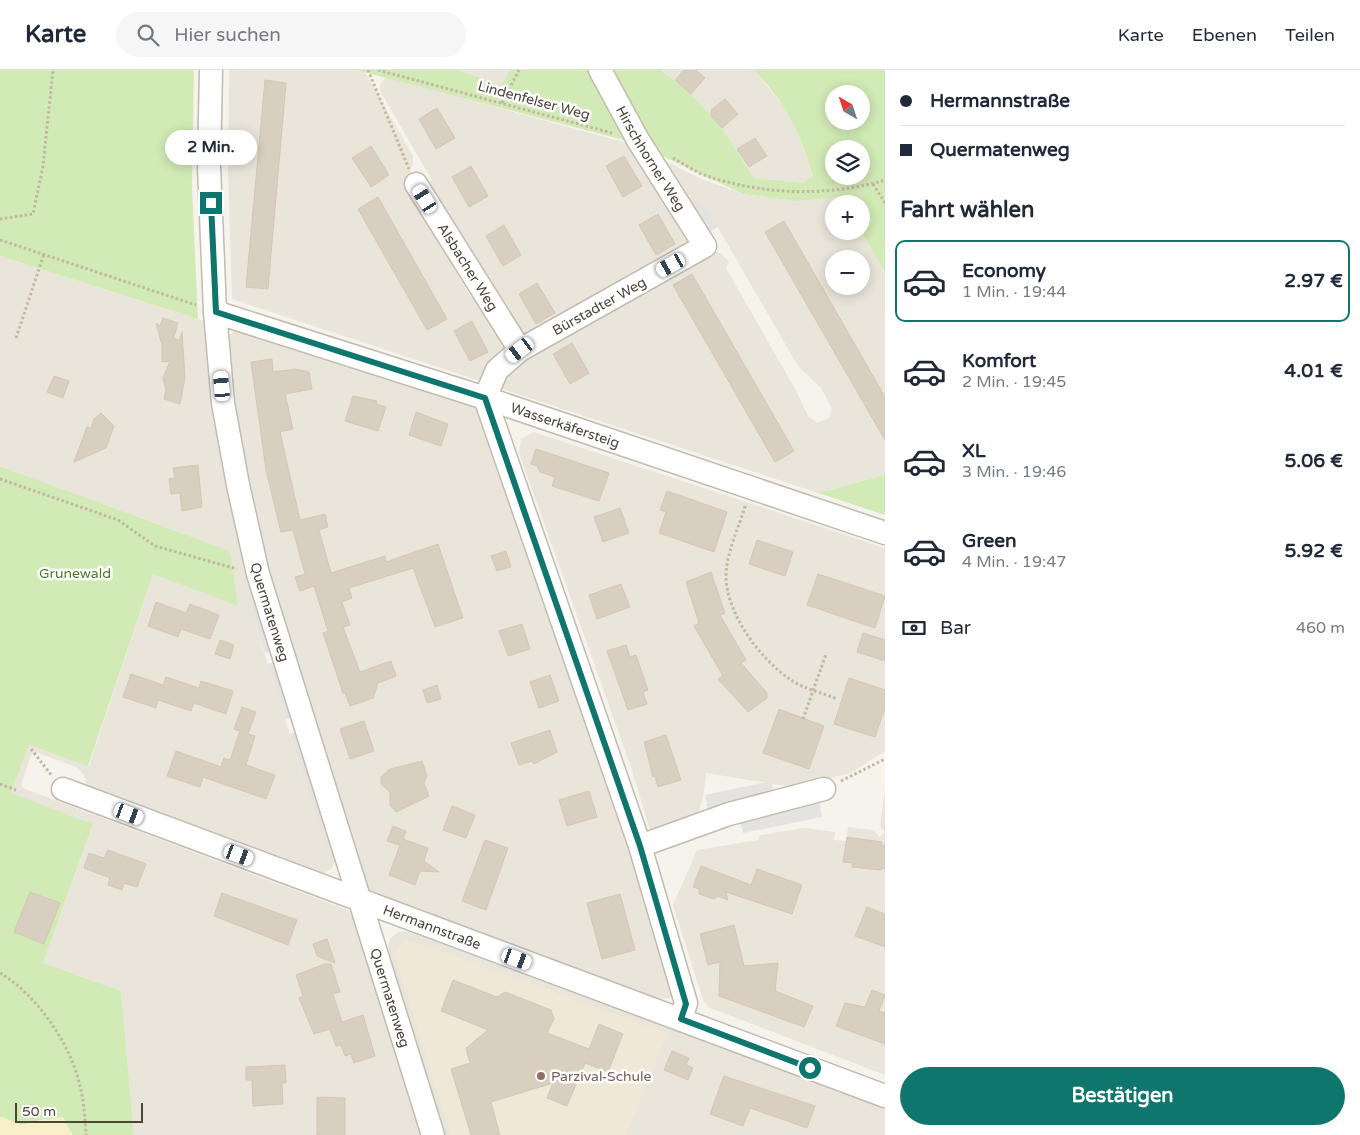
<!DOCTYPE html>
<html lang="de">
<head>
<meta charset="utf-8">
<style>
	:root { --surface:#fff; --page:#f6f6f7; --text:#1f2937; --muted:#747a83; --line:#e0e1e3; --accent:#0f766e }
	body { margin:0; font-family:"Varela Round",sans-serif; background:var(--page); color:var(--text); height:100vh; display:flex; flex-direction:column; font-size:19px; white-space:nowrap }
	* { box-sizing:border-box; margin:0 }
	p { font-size:16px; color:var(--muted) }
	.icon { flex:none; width:28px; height:28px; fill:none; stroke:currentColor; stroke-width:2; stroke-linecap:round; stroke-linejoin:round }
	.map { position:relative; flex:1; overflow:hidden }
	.sheet { display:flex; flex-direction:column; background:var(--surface); width:475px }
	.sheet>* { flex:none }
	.top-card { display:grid; align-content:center; height:110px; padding:0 15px; background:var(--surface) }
	.needle { width:32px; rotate:321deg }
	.buttons { position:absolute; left:825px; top:15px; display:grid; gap:10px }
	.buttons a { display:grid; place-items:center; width:45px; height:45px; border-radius:50%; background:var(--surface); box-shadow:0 2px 12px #0003; font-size:25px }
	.scale { position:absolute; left:15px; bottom:12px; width:128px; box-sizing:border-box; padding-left:5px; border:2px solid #4b4439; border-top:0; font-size:14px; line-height:18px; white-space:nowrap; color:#4b4439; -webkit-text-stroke:4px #fff; paint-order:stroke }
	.end { position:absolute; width:22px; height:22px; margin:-11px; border:6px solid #0f766e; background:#fff; box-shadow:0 0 0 2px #fff }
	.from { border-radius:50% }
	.bubble { position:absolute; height:35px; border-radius:18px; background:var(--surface); box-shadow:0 2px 12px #0003; font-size:16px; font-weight:700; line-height:35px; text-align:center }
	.car { position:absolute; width:15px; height:30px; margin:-15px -8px; border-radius:6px; box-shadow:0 0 4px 1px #0007; background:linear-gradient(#fff 24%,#345 0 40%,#fff 0 76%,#345 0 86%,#fff 0) }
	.top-card b { display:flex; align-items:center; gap:18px; height:48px; font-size:19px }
	.top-card b+b { border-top:1px solid var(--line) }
	.top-card i { width:12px; height:12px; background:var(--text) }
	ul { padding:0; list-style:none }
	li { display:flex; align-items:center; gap:15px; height:82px; margin:0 10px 8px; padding:0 5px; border:2px solid transparent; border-radius:10px }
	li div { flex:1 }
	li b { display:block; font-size:19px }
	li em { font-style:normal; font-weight:700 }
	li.selected { border-color:var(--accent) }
	li>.icon { width:45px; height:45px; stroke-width:1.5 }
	h2 { padding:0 15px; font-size:22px; line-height:60px }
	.pay { display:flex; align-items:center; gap:12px; height:55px; padding:0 15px; font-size:19px }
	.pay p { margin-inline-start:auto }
	.action { display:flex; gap:10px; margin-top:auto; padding:10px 15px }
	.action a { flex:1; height:58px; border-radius:30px; background:var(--accent); color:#fff; font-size:20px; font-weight:700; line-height:58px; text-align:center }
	header { display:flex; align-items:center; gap:30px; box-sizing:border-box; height:70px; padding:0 25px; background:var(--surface); border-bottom:1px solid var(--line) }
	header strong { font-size:24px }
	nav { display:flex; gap:28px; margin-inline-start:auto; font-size:18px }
	.search { width:350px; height:45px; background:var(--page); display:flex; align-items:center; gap:12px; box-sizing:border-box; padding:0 18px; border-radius:28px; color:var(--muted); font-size:19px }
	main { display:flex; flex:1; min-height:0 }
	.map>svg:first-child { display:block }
	.residential { fill:#eae5da; fill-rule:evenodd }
	.education { fill:#efe8d6 }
	.green { fill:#d2eab5; fill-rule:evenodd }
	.sand { fill:#f9efc9 }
	.parking { fill:#e5e3e0 }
	.building { fill:#d8cfc1; stroke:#d3c7b4 }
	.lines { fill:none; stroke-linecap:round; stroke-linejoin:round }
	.minor-casing { stroke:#c2bbae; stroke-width:25 }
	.path { stroke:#c4b79f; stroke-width:3; stroke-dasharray:2.5 2.5; stroke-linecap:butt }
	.minor { stroke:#fff; stroke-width:22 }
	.route { stroke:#0f766e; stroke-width:6 }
	.education-dot { fill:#8d6e63; stroke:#fff; stroke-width:2 }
	.labels { text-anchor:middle; stroke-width:5; stroke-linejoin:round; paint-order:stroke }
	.street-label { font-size:14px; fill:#4b4439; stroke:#fff }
	.park-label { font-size:14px; fill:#4a7f2a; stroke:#fff }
	.education-label { font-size:14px; fill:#785e54; stroke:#fff; text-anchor:start }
</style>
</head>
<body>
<header>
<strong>Karte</strong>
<div class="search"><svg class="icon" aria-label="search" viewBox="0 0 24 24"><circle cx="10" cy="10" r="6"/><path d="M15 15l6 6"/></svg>Hier suchen</div>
<nav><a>Karte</a><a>Ebenen</a><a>Teilen</a></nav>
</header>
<main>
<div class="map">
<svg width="885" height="1065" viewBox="0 0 885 1065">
	<rect width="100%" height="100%" fill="#f6f3ec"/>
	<path class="residential" d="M229,0H358L365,2L413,86V94L405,114L407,123L411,122L470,226L484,231L511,272L489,314L232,229L228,104Z
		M459,0H510L501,16Z
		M661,0H754L792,47L813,106L803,113L754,108L722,58L691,24Z
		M386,7L638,76L689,167V175L522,269L445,141L429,112L432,110L380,21V14Z
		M652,84L699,108L743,124L796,131L842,127L846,134H834V161H861L885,203V405L818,423L496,317L506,296L711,180L722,184L729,192L726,198L795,319L808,346L817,353L829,348L832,339L821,318L798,296L713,149L681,122ZM834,189H861V216H834Z
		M0,186L207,252L257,523L252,544L324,773L330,777L336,775L338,787L331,799L321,804L88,717L83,704L76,697L38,683L31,685L21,715L25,719L348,840L353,848L424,1065H134L121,921L43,893L93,755L11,723L29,675L89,696L153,504L237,535L230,481L0,396Z
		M235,260L474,334L481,341L613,715L672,926L669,928L659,929L457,856L369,821L366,818L246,426L226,270Z
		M534,362L885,478V681L851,703L791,717L706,703L703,728L694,754L652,767L632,700L519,383L521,369Z
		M885,720V1005L708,937L703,930L673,835L697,780L758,770L760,765L804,758L835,762L834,770L846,771L848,757L874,760L879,767L885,762L880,756Z
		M406,861L885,1037V1065H444L387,882L390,869L398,862Z"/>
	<path class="education" d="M406,871H413L667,963L626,1065H451L395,886L399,876Z"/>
	<path class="green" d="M0,0H194L192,117L198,249L0,186Z
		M356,0H459L501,16L510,0H661L691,24L722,58L754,108L803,113L813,106C798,59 788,36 754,0H885V203L861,161V134H846L842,127L796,131L743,124L635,73ZM834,24H861V51H834ZM834,79H861V106H834Z
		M0,396L230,481L238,536L153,504L88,696L29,675L11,723L93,754L43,893L121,921L134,1065H72V1062L45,1049L21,1055L0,1048Z
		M885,405V445L818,423Z"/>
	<path class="sand" d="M2,1047L21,1055L63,1047L72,1065H0V1048Z"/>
	<path class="parking" d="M681,122L709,142L718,157L706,164Z
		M257,523L275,580L265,583L252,544Z
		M278,591L296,646L285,649L268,594Z
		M300,661L336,775L328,777L324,773L290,664Z
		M771,711L774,725L817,717L822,747L743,763L739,746L710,752L705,725Z"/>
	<path class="building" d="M684,0H696L705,8L691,24L675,10Z
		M265,10L286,13L268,219L246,217Z
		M725,29L738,44L722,58L711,46V40Z
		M437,38L455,68L436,79L419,49Z
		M755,68L767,86L749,97L737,79Z
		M371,76L389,105L371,117L352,88Z
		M624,86L642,116L623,127L606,96Z
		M471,96L488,126L469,137L452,107Z
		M378,127L447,249L427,260L358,139Z
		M658,144L675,174L656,185L639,155Z
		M784,151L885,327V370L765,162Z
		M504,155L521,185L503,196L486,166Z
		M692,204L794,381L775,392L673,215Z
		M537,213L555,243L536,254L519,224Z
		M163,248L178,253L174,267L179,271L182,262L185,308L180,334L164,329L166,320L163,308L170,291L162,292V275L156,253L160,256Z
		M472,251L488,282L470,291L454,261Z
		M572,273L589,303L570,314L553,284Z
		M272,289L273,302L296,299L309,302L312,319L285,324L293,359L280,362L300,450L325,444L328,457L319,460L331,503L385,486L386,492L438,474L463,548L435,557L413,498L349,518L352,528L342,532L350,555L343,557L360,602L391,591L396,606L378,613L373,628L350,636L345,623H343L323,563L328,561L314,516L300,521L295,507L305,504L293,460L281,462L266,400L251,292Z
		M54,306L69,311L63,328L47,322Z
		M353,326L377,331L376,334L386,337L378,361L345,351Z
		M416,342L448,354L441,376L409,365Z
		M101,343L114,356L106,378L74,392L87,357L91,358L94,349Z
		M536,379L609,403L599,431L552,416L555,407L540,402L537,396L531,394Z
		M198,395L202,437L182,441L180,423L171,424L169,409L175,408L173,398Z
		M667,421L727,442L714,482L659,463L666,442L660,440Z
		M620,438L629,463L603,472L594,447Z
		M757,470L793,482L785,506L749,494Z
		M506,481L511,497L497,501L491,486Z
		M711,502L725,543L720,545L746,590L741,593L767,623V628L748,642L718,609L723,606L694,556L699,553L686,512Z
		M818,504L885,526L875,558L807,535Z
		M621,514L630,537L597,549L589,525Z
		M156,532L186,543L190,534L219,545L210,569L181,559L178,567L148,556Z
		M522,554L530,579L508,586L499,561Z
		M863,563L885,570V591L857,582Z
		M220,570L234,575L230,589L215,584Z
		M626,575L630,587L636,585L648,620L643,622L647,634L628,640L607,581Z
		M131,604L163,615L166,607L199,618L201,611L233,621L226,644L194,633L191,641L158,630L156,638L123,627Z
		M550,605L559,631L539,638L530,612Z
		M849,608L885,620V638L875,667L834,654Z
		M437,615L441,629L427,633L423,620Z
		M242,637L256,642L248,664L255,666L246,695L275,705L266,729L203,707L200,717L167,706L176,681L221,697L224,688L230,690L240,661L234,659Z
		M779,639L824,656L809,699L763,683Z
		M364,651L374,681L350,689L340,659Z
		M550,660L557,682L534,694L532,691L519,695L511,673Z
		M666,665L681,710L658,717L655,706L653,707L644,672Z
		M422,691L427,706L424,713L429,726L396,742L390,735V722L381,714V707L390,699Z
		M589,721L597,747L567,756L559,730Z
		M452,736L475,745L466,768L443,760Z
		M393,756L406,761L403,769L428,778L424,791L439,802L420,801L415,815L389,805L400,775L387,771Z
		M847,767L882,772L881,775H885V799L881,798V800L852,797L853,793L843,792Z
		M485,770L508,778L486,840L462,831Z
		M108,780L146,794L137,817L124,813L122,820L108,815L110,808L84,798L89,783L104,788Z
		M701,796L751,815L757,799L802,815L792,844L726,822L728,830L718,826L714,829L699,824V819L693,817Z
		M30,822L60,833L44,874L14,862Z
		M222,823L297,850L288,875L214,846Z
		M620,824L635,880L602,889L587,833Z
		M867,837L885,844V877L855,866Z
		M734,855L744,896L778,893L775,921L813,936L804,957L719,926L720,892L708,895L700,864Z
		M327,869L335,893L317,886L313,874Z
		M325,894H331L340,922L333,924L342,952L363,945L375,986L354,993L351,984L345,986L341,975L336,976L330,959L314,964L299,928L303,926L296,905Z
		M453,910L497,927L505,922L551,940L554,949L547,963L589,979L599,954L623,964L608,1002L585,993L567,1036L547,1028L553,1013L491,1032L500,1065H471L451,999L470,993L466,978L488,960L441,941Z
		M872,920L885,925L879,941L885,943V974L836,956L845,933L865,937Z
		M672,981L689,988L686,995L693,998L688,1010L664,1000Z
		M285,995L286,1013H282L283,1034L253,1036L252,1010H246V997Z
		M724,1006L815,1036L807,1058L750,1038L743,1056L710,1044Z
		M317,1027L345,1028V1065H317Z"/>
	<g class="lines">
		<defs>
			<g id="minor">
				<path id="s1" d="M211,0L209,96L215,242L223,333L238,415L258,504L433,1065"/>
				<path id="s2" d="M600,0L638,70L705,176L520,280L497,300L485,328L640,776L686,933L681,949"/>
				<path id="s3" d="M416,114L520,280"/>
				<path id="s4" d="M215,242L485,328L885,463"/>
				<path id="s5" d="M63,719L885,1026"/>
				<path d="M640,776L729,744L824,719"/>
			</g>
		</defs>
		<use href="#minor" class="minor-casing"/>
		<path class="path" d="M368,0L409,99
			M378,0L612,63
			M502,33L519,0
			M673,88C684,94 695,102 707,106C763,125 828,127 885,110
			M873,114L885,133
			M0,149L33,144L43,96L53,0
			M0,170L196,235
			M16,268L44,184
			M0,409L118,450L155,476L237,499
			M745,436C739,458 726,483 726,506C726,544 761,590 791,610C804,619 823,623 837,629
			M803,649L826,584
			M31,679L52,706
			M841,711L885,689
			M0,714L16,720
			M0,903C36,924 71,974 80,1016C84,1032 85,1048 86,1065"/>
		<use href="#minor" class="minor"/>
	</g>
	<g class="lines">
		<path class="route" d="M211,133L216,242L485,328L640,776L686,934L681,949L810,998"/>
	</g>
	<circle class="education-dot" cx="541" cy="1006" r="5"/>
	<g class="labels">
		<g class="street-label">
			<text transform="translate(534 30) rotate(15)" y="5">Lindenfelser Weg</text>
			<text dy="5" stroke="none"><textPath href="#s2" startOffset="102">Hirschhorner Weg</textPath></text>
			<text dy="5" stroke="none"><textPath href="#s3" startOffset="98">Alsbacher Weg</textPath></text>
			<text transform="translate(599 236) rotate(-29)" y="5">Bürstadter Weg</text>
			<text dy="5" stroke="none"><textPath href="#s4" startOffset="368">Wasserkäfersteig</textPath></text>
			<text dy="5" stroke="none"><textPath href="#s1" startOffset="548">Quermatenweg</textPath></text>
			<text dy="5" stroke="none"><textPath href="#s5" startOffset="394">Hermannstraße</textPath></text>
			<text dy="5" stroke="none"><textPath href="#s1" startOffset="952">Quermatenweg</textPath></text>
		</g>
		<g class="park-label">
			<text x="75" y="508">Grunewald</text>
		</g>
		<g class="education-label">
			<text x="551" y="1011">Parzival-Schule</text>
		</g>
	</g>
</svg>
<div class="buttons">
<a><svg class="needle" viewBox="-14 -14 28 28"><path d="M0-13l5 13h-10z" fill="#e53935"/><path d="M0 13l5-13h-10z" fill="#747a83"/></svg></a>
<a><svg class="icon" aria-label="layers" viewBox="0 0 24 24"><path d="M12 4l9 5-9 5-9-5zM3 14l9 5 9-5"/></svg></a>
<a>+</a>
<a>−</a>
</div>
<div class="scale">50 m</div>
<i class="end from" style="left:810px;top:998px"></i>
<i class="end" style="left:211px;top:133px"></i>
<div class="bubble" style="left:165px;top:60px;width:92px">2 Min.</div>
<i class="car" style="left:425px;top:129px;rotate:328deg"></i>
<i class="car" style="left:671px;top:195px;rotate:241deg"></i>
<i class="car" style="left:520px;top:280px;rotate:233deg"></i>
<i class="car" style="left:222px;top:316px;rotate:355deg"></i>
<i class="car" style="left:129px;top:744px;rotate:111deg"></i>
<i class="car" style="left:239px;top:785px;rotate:111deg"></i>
<i class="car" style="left:517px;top:889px;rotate:110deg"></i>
</div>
<section class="sheet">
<div class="top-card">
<b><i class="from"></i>Hermannstraße</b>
<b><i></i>Quermatenweg</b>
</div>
<h2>Fahrt wählen</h2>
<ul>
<li class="selected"><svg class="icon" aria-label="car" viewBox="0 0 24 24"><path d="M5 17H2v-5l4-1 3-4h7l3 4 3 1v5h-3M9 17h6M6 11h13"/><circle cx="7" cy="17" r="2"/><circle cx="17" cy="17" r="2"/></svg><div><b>Economy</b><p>1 Min. · 19:44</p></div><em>2.97 €</em></li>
<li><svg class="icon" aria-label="car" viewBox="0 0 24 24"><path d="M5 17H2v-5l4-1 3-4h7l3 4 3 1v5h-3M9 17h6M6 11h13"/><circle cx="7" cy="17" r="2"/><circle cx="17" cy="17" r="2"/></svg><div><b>Komfort</b><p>2 Min. · 19:45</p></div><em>4.01 €</em></li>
<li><svg class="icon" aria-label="car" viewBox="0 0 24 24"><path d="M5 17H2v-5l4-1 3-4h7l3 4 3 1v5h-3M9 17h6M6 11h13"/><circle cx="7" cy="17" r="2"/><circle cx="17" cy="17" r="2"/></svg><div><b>XL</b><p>3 Min. · 19:46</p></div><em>5.06 €</em></li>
<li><svg class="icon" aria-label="car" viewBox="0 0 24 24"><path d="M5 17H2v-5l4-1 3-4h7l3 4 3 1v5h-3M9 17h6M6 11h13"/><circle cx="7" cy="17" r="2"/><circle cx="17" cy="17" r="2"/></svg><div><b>Green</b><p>4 Min. · 19:47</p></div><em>5.92 €</em></li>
</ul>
<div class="pay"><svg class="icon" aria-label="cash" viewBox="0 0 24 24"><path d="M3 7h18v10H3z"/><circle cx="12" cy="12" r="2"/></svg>Bar<p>460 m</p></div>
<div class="action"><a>Bestätigen</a></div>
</section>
</main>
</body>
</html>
